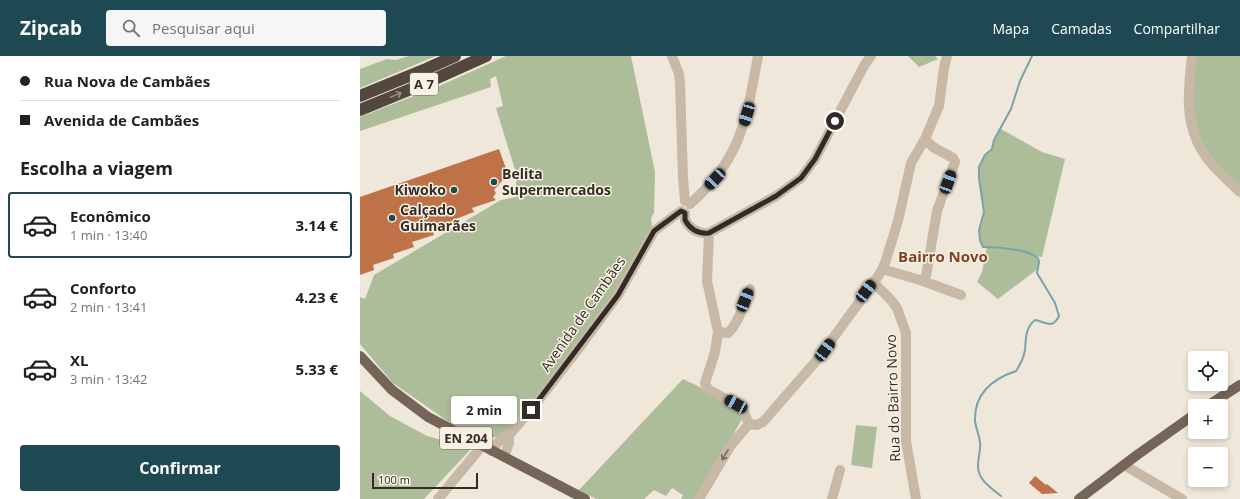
<!DOCTYPE html>
<html lang="pt">
<head>
<meta charset="utf-8">
<style>
	:root { --surface:#fff; --page:#f6f6f6; --text:#202124; --muted:#757577; --line:#e0e0e0; --accent:#1e4852 }
	body { margin:0; font-family:"Open Sans",sans-serif; background:var(--page); color:var(--text); height:100vh; display:flex; flex-direction:column; font-size:15px; white-space:nowrap }
	* { box-sizing:border-box; margin:0 }
	p { font-size:13px; color:var(--muted) }
	.icon { flex:none; width:22px; height:22px; fill:none; stroke:currentColor; stroke-width:2; stroke-linecap:round; stroke-linejoin:round }
	.map { position:relative; flex:1; overflow:hidden }
	.side { display:flex; flex-direction:column; background:var(--surface); width:360px }
	.side>* { flex:none }
	.top-card { display:grid; align-content:center; height:88px; padding:0 20px; background:var(--surface) }
	.controls { position:absolute; left:828px; top:295px; display:grid; gap:8px }
	.controls a { display:grid; place-items:center; width:40px; height:40px; border-radius:4px; background:var(--surface); box-shadow:0 2px 6px #0003; font-size:20px }
	.scale { position:absolute; left:12px; bottom:10px; width:106px; box-sizing:border-box; padding-left:4px; border:2px solid #332c26; border-top:0; font-size:11px; line-height:14px; white-space:nowrap; color:#332c26; -webkit-text-stroke:3px #f8f1e4; paint-order:stroke }
	.end { position:absolute; width:18px; height:18px; margin:-9px; border:5px solid #332c26; background:#fff; box-shadow:0 0 0 2px #fff }
	.from { border-radius:50% }
	.bubble { position:absolute; height:28px; border-radius:4px; background:var(--surface); box-shadow:0 2px 6px #0003; font-size:13px; font-weight:700; line-height:28px; text-align:center }
	.car { position:absolute; width:12px; height:24px; margin:-12px -6px; border-radius:5px; box-shadow:0 0 3px 1px #0007; background:linear-gradient(#222 24%,#8ab4d8 0 40%,#222 0 76%,#8ab4d8 0 86%,#222 0) }
	.top-card b { display:flex; align-items:center; gap:14px; height:38px; font-size:15px }
	.top-card b+b { border-top:1px solid var(--line) }
	.top-card i { width:10px; height:10px; background:var(--text) }
	ul { padding:0; list-style:none }
	li { display:flex; align-items:center; gap:12px; height:66px; margin:0 8px 6px; padding:0 12px; border:2px solid transparent; border-radius:4px }
	li div { flex:1 }
	li b { display:block; font-size:15px }
	li em { font-style:normal; font-weight:700 }
	li.current { border-color:var(--accent) }
	li>.icon { width:36px; height:36px; stroke-width:1.5 }
	h2 { padding:0 20px; font-size:18px; line-height:48px }
	.action { display:flex; gap:8px; margin-top:auto; padding:8px 20px }
	.action a { flex:1; height:46px; border-radius:4px; background:var(--accent); color:#fff; font-size:16px; font-weight:700; line-height:46px; text-align:center }
	header { display:flex; align-items:center; gap:24px; box-sizing:border-box; height:56px; padding:0 20px; background:var(--accent); color:#fff }
	header strong { font-size:19px }
	nav { display:flex; gap:22px; margin-inline-start:auto; font-size:14px }
	.search { width:280px; height:36px; background:var(--page); display:flex; align-items:center; gap:10px; box-sizing:border-box; padding:0 14px; border-radius:4px; color:var(--muted); font-size:15px }
	main { display:flex; flex:1; min-height:0 }
	.map>svg:first-child { display:block }
	.green { fill:#adbd9a }
	.lines { fill:none; stroke-linecap:round; stroke-linejoin:round }
	.stream { stroke:#79a3ab; stroke-width:2 }
	.building { fill:#bf7247 }
	.minor { stroke:#c7b9a5; stroke-width:10 }
	.major { stroke:#746558; stroke-width:10 }
	.highway { stroke:#53473e; stroke-width:12 }
	.oneway { stroke:#958b80 }
	.oneway2 { stroke:#766b5f }
	.route { stroke:#332c26; stroke-width:5 }
	.poi-dot { fill:#1e4852; stroke:#f8f1e4; stroke-width:1.5 }
	.labels { text-anchor:middle; stroke-width:3; stroke-linejoin:round; paint-order:stroke }
	.shield { fill:#f8f1e4; stroke:#6e675f; stroke-width:1 }
	.shield-label { font-size:13px; font-weight:bold; fill:#332c26 }
	.poi-label { font-size:14px; font-weight:bold; fill:#332c26; stroke:#f8f1e4; text-anchor:start }
	.street-label { font-size:14px; fill:#332c26; stroke:#f8f1e4 }
	.neighbourhood-label { font-size:15px; font-weight:bold; fill:#7d4424; stroke:#f8f1e4 }
</style>
</head>
<body>
<header>
<strong>Zipcab</strong>
<div class="search"><svg class="icon" aria-label="search" viewBox="0 0 24 24"><circle cx="10" cy="10" r="6"/><path d="M15 15l6 6"/></svg>Pesquisar aqui</div>
<nav><a>Mapa</a><a>Camadas</a><a>Compartilhar</a></nav>
</header>
<main>
<section class="side">
<div class="top-card">
<b><i class="from"></i>Rua Nova de Cambães</b>
<b><i></i>Avenida de Cambães</b>
</div>
<h2>Escolha a viagem</h2>
<ul>
<li class="current"><svg class="icon" aria-label="car" viewBox="0 0 24 24"><path d="M5 17H2v-5l4-1 3-4h7l3 4 3 1v5h-3M9 17h6M6 11h13"/><circle cx="7" cy="17" r="2"/><circle cx="17" cy="17" r="2"/></svg><div><b>Econômico</b><p>1 min · 13:40</p></div><em>3.14 €</em></li>
<li><svg class="icon" aria-label="car" viewBox="0 0 24 24"><path d="M5 17H2v-5l4-1 3-4h7l3 4 3 1v5h-3M9 17h6M6 11h13"/><circle cx="7" cy="17" r="2"/><circle cx="17" cy="17" r="2"/></svg><div><b>Conforto</b><p>2 min · 13:41</p></div><em>4.23 €</em></li>
<li><svg class="icon" aria-label="car" viewBox="0 0 24 24"><path d="M5 17H2v-5l4-1 3-4h7l3 4 3 1v5h-3M9 17h6M6 11h13"/><circle cx="7" cy="17" r="2"/><circle cx="17" cy="17" r="2"/></svg><div><b>XL</b><p>3 min · 13:42</p></div><em>5.33 €</em></li>
</ul>
<div class="action"><a>Confirmar</a></div>
</section>
<div class="map">
<svg width="880" height="443" viewBox="0 0 880 443">
	<rect width="100%" height="100%" fill="#efe7d9"/>
	<path class="green" d="M49,0H76L0,32V13L27,3L35,4Z
		M146,0H271L295,116L294,157L291,162L292,170L251,242L155,368L140,380L127,383H119L86,364L33,327L0,288V241L5,243L14,219L141,144L156,141V117L136,52L143,50L136,20L130,23L131,31L0,75V61L77,31Z
		M548,0H575L578,3L559,11Z
		M832,0H880V136L844,99L828,33Z
		M641,73L682,96L705,103L682,201L676,200L679,206L677,214L675,215L638,243L617,226L622,216L627,191H623L620,184L619,174L624,156L619,122V111L625,99L632,93L634,84Z
		M323,323L340,331L377,353L382,363L336,443H321L323,439L312,432L306,440L294,434L284,443H236L219,434Z
		M0,335L30,360L67,380L112,392L64,443H0Z
		M496,369L517,371L512,412L491,409Z"/>
	<g class="lines">
		<path class="stream" d="M641,440C631,432 618,424 618,410C618,401 621,395 620,386C619,379 616,372 615,365C614,337 632,323 656,315C660,309 664,301 665,294C666,283 665,272 675,264C686,266 692,274 699,260L695,247L677,217L679,206L678,202C666,193 638,191 623,191L620,184L619,174L624,156L619,122V111L625,99L632,93L634,84L651,53L660,25L672,0"/>
	</g>
	<path class="building" d="M139,93L148,118L134,134L136,137L133,141L136,144L112,152L114,156L93,164L94,168L73,175L74,179L52,186L54,191L33,198L34,202L13,209L14,214L0,219V141Z
		M675,420L686,429L687,428L698,437L682,438L669,427Z"/>
	<g class="lines">
		<path class="minor" d="M312,0L319,18L320,27L323,122L325,145
			M832,0C828,34 824,68 844,98C853,112 868,124 880,136
			M565,83L573,91L593,102L595,106L577,155L565,226
			M330,148C382,102 386,64 398,0
			M325,157V164C330,173 338,178 349,177L416,140L441,122L455,103L505,8L511,0
			M349,177L347,225L358,276L355,296L345,327L348,333L382,352L389,368
			M522,213L560,224L601,239
			M513,226L531,244L537,252L546,277V385L556,443
			M358,276L368,277C378,269 385,245 390,233
			M389,368L397,369L403,366L457,304L519,219L525,207L538,165L551,107L565,83L579,50L584,12L587,0
			M131,395L140,384L149,379L171,354L219,292L258,239L294,175L321,155
			M144,401L149,387V379
			M764,409L822,443
			M78,443L122,390
			M339,443L371,389L389,368
			M472,443L480,414"/>
		<path class="major" d="M0,300L32,334L68,361L225,443
			M847,350L880,329
			M719,443L777,399L835,358"/>
		<path class="highway" d="M0,40L66,13L95,0
			M0,54L68,26L126,0"/>
	</g>
	<defs><path id="oneway-shaft" d="M-6 0H5M1.5-3L5.5 0L1.5 3" fill="none" stroke-width="1.6" stroke-linecap="round" stroke-linejoin="round"/></defs>
	<use class="oneway" href="#oneway-shaft" transform="translate(36 39) rotate(-22)"/>
	<use class="oneway2" href="#oneway-shaft" transform="translate(365 399) rotate(121)"/>
	<g class="lines">
		<path class="route" d="M171,354L258,239L294,175L321,155L325,157V164C330,173 338,178 349,177L416,140L441,122L455,103L475,65"/>
	</g>
	<g class="poi-dot">
		<circle cx="134" cy="126" r="4"/>
		<circle cx="94" cy="134" r="4"/>
		<circle cx="32" cy="162" r="4"/>
	</g>
	<g class="labels">
		<g class="shield">
			<rect x="50" y="17" width="28" height="22" rx="3"/>
			<rect x="80" y="371" width="52" height="22" rx="3"/>
		</g>
		<g class="shield-label">
			<text x="64" y="33">A 7</text>
			<text x="106" y="387">EN 204</text>
		</g>
		<g class="poi-label">
			<text x="142" y="123">Belita<tspan x="142" dy="16">Supermercados</tspan></text>
			<text x="86" y="139" text-anchor="end">Kiwoko</text>
			<text x="40" y="159">Calçado<tspan x="40" dy="16">Guimarães</tspan></text>
		</g>
		<g class="street-label">
			<text transform="translate(223 258) rotate(-55)" y="5">Avenida de Cambães</text>
			<text transform="translate(533 342) rotate(-92)" y="5">Rua do Bairro Novo</text>
		</g>
		<g class="neighbourhood-label">
			<text x="583" y="206">Bairro Novo</text>
		</g>
	</g>
</svg>
<div class="controls">
<a><svg class="icon" aria-label="locate" viewBox="0 0 24 24"><circle cx="12" cy="12" r="6"/><path d="M12 2v4M12 18v4M2 12h4M18 12h4"/></svg></a>
<a>+</a>
<a>−</a>
</div>
<div class="scale">100 m</div>
<i class="end from" style="left:475px;top:65px"></i>
<i class="end" style="left:171px;top:354px"></i>
<div class="bubble" style="left:91px;top:340px;width:66px">2 min</div>
<i class="car" style="left:387px;top:58px;rotate:197deg"></i>
<i class="car" style="left:355px;top:123px;rotate:223deg"></i>
<i class="car" style="left:588px;top:126px;rotate:20deg"></i>
<i class="car" style="left:506px;top:235px;rotate:37deg"></i>
<i class="car" style="left:385px;top:244px;rotate:22deg"></i>
<i class="car" style="left:465px;top:294px;rotate:37deg"></i>
<i class="car" style="left:376px;top:348px;rotate:299deg"></i>
</div>
</main>
</body>
</html>
